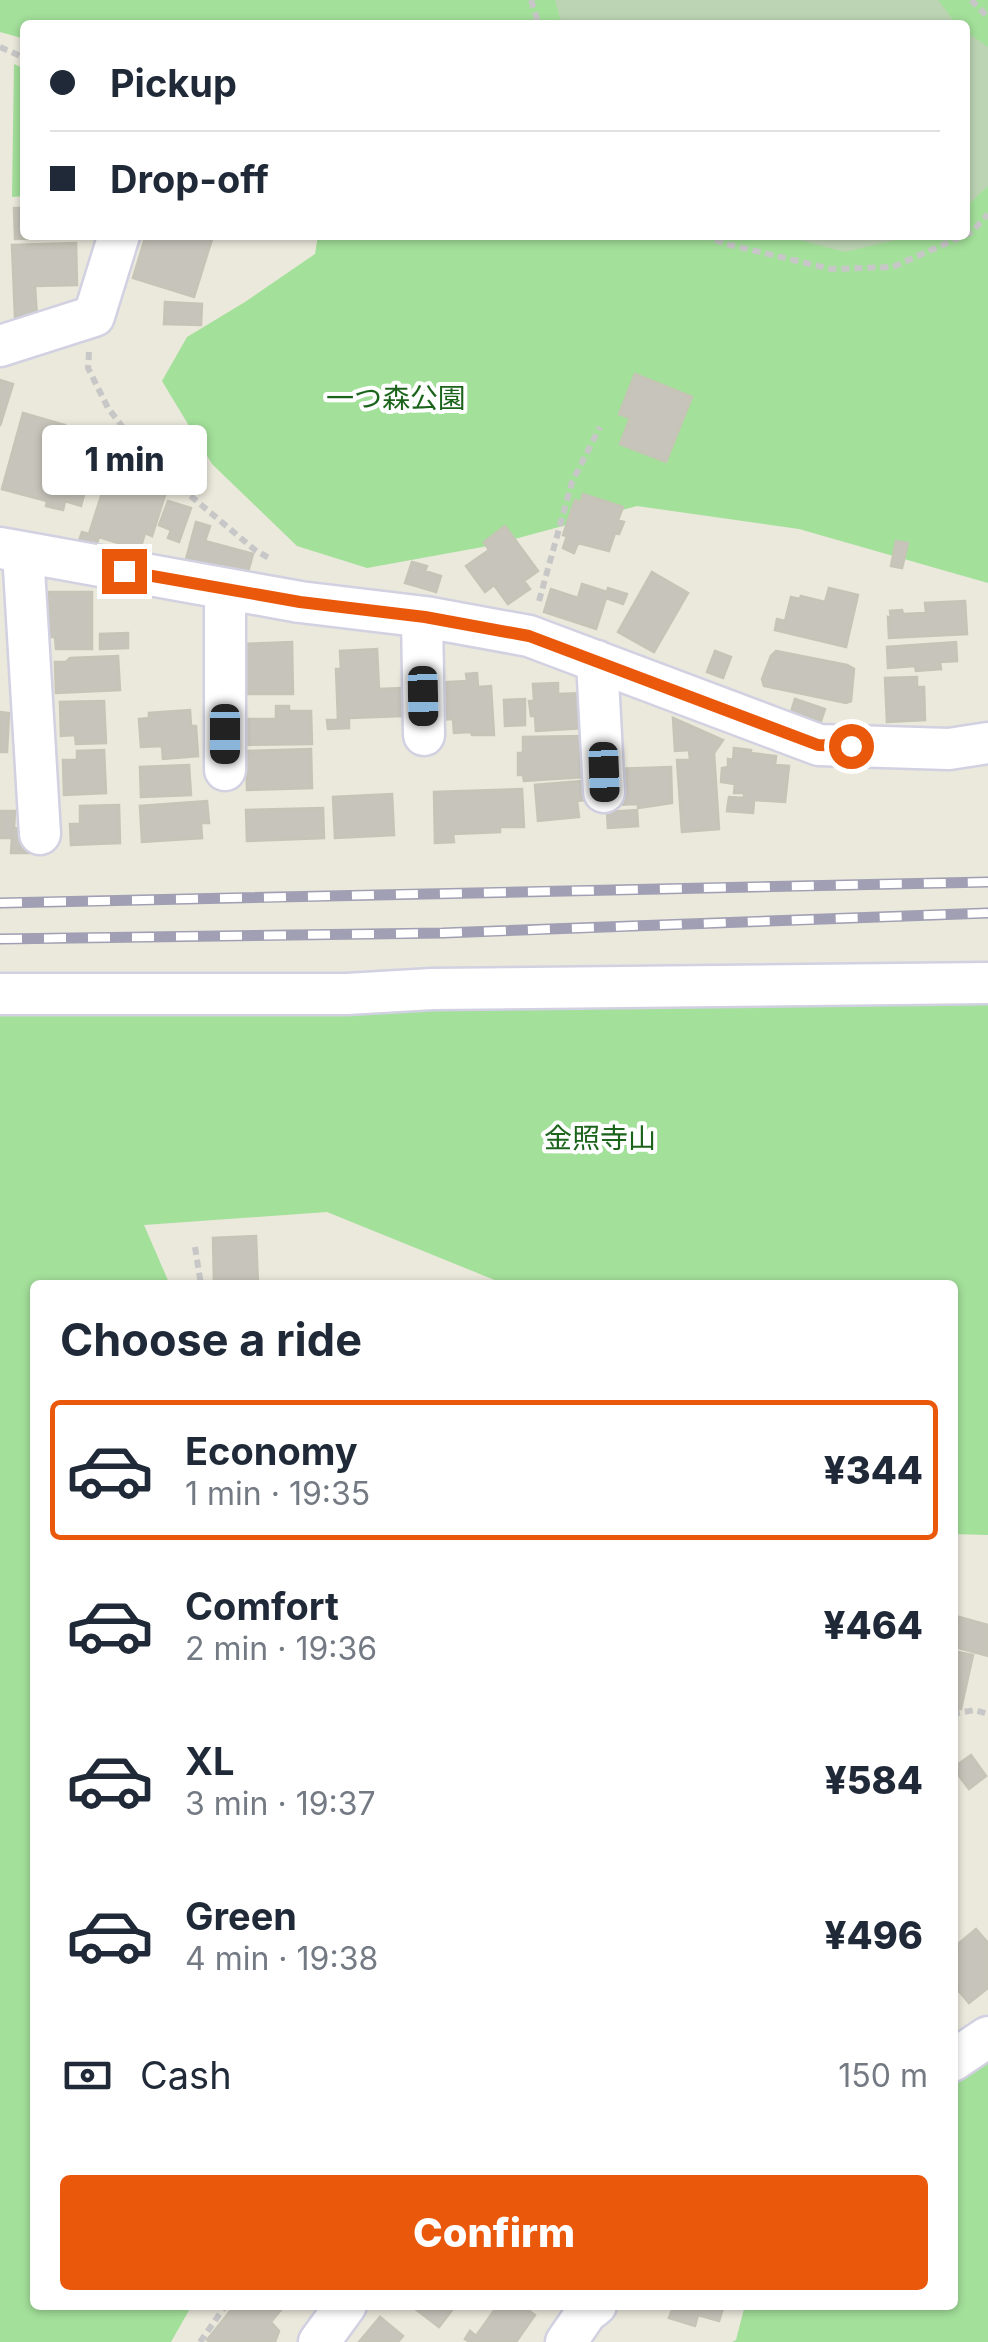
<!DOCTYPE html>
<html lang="en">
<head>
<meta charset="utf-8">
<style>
	:root { --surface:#fff; --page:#f6f6f7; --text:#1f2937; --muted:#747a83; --line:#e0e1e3; --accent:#ea580c }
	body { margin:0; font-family:Inter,"Noto Sans JP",sans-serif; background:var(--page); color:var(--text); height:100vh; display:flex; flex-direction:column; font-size:38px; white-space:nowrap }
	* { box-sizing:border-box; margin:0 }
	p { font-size:32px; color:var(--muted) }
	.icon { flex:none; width:55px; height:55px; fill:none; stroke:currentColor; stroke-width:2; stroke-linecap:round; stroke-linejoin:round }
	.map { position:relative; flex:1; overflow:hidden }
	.side { position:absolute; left:30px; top:1280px; width:928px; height:1030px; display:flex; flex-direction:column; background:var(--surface); border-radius:10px; box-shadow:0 2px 8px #0004 }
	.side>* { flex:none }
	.guide { position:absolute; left:20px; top:20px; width:950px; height:220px; border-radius:10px; box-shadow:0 2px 8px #0004; display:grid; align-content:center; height:220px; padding:0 30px; background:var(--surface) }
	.end { position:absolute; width:45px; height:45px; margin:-22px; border:12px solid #ea580c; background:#fff; box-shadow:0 0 0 5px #fff }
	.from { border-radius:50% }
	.bubble { position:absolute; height:70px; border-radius:10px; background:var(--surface); box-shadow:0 2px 8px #0004; font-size:32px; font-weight:800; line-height:70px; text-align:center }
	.car { position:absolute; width:30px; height:60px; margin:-30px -15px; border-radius:12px; box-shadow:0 0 8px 2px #0007; background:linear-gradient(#222 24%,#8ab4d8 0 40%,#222 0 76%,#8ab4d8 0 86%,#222 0) }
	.guide b { display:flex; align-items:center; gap:35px; height:95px; font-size:38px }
	.guide b+b { border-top:2px solid var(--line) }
	.guide i { width:25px; height:25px; background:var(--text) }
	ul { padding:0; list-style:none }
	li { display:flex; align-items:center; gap:30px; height:140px; margin:0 20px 15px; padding:0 10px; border:5px solid transparent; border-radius:10px }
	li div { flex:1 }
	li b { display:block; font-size:38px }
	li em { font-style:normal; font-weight:800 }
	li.current { border-color:var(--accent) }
	li>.icon { width:90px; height:90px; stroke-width:1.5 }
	h2 { padding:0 30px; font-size:45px; line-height:120px }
	.pay { display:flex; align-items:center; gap:25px; height:110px; padding:0 30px; font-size:38px }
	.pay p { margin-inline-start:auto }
	.button { display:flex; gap:20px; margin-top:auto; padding:20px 30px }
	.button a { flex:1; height:115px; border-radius:10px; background:var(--accent); color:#fff; font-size:40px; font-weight:800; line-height:115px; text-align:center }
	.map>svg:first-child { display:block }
	.green { fill:#a3e09a }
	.cemetery { fill:#bdd4b4 }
	.building { fill:#c7c4bb; stroke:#c6c4b6; stroke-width:2.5 }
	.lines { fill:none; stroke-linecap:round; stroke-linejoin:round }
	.minor-casing { stroke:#d1d1e2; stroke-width:45 }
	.path { stroke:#c7c7c7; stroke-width:6; stroke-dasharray:8 5; stroke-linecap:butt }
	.minor { stroke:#fff; stroke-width:40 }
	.rail-casing { stroke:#a09fb3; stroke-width:11 }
	.rail { stroke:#fff; stroke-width:8; stroke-dasharray:22; stroke-linecap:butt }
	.route { stroke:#ea580c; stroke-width:12 }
	.labels { text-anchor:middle; stroke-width:8; stroke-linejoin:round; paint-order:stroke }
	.park-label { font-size:28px; fill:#1c641c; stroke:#fff }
</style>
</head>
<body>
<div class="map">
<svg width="988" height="2342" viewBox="0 0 988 2342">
	<rect width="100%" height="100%" fill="#ebe8dc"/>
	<path class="green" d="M0,0H988V583L799,529L637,506L488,546L367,568L297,546L212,464L162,381L187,337L245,302L315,254L318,235H965V25H25V39L0,32Z
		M14,64L25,69V196L12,197Z
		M988,995V1535L953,1534L952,1285H507L327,1212L144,1225L170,1285H35V2305H192L171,2342H0V1016L276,998Z
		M988,2049V2342H732L736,2340L745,2305H952L953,2069Z"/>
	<path class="cemetery" d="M555,0H938L957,25H562Z
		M965,31L988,47V186L965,208Z
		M780,235H917L845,252Z"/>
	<path class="building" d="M14,208H25V235H82V237L15,239Z
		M146,235H198L212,239L194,297L133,278Z
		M76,243L77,285L35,286L37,317H15L12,245Z
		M165,302L202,304L201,325L164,324Z
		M635,374L692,397L666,462L620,444L630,418L619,414Z
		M0,380L13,384L0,426Z
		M23,413L65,425L55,463L90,472L81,506L65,501L63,510L46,506L47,501L2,489Z
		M109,471L167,489L152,536L145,533L140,550L99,537L92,558L75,553L82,532L89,534Z
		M583,494L623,507L618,520L624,522L619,534L615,533L609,551L578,543L574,553L563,548L567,536L563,535L575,500L581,502Z
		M168,501L191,508L179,542L168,538L171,530L159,525Z
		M196,522L210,526L205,541L253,554L246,579L185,563Z
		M505,526L538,571L524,581L530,589L508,604L494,585L485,592L466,566L489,550L484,542Z
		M896,541L908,543L902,568L891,566Z
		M412,562L427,566L425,571L441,576L436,592L405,583Z
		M652,572L688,593L654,652L618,632Z
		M582,584L607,592L608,588L627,594L623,604L606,598L596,629L544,612L551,589L578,598Z
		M829,588L858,595L846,647L775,630L777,619L785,621L791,597L800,599L801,596L825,602Z
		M49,592H92V649H56L55,637H49Z
		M965,601L967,634L889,638L888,617L891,618L890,611L902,610L903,614L926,613L925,603Z
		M128,633V648L100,649V634Z
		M292,642L293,694H242L241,644Z
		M956,642L957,661L940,662L941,669L916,671L915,666L888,668L887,647Z
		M377,649L379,689L401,688L402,716L349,718V728L328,729L327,720H338L336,669H341L340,651Z
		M715,651L731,657L723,678L707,672Z
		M776,651L847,665L854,669L851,701L846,703L764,686L762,679L771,656Z
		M118,656L120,690L56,693L55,662H66L70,658Z
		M477,673L478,687L491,686L494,735H472L471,732L454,733L453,719L435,720L433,683L467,681L466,674Z
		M917,677V687H924L925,720L887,722L885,678Z
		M558,683V694L584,693L585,728L536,731L535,716H531L529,701H534L533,684Z
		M525,699V725L505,726L504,700Z
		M795,699L825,709L821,721L791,712Z
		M104,701L106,743L76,744L75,735L61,736L60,702Z
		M276,706H289V711H311L312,744L243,745V719H276Z
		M190,710L191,726H196L198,756L163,759L162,746L141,747L139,719L149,718V713Z
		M0,712L9,713L7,752H0Z
		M673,718L723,740L714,753L719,829L682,832L677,760H690L689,750L675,751Z
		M585,736V777L524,781L523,775H518V753H523V737Z
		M734,748L751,750L750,753L776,756L775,765L789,766L785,802L754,800L753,813L727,811L729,797L744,798V793H734L735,784L721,782L722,768L728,767V759L733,760Z
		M311,749L312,788L247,790L246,751Z
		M104,750L106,793L64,795L63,760H77V751Z
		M189,765L191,795L141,797L140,767Z
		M671,767L672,803L638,808V804L615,805L613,769Z
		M593,780L594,799L577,801L579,817L538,821L535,785Z
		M522,789L524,827H500V832L453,834L454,842L435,843L434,792Z
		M392,794L394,835L335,838L333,797Z
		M207,801L209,823H201L202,838L142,842L140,806Z
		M119,805L120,843L71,845L70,824H80V806Z
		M323,808L324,838L247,841L246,810Z
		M637,810L638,826L608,828L607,812Z
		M0,811H15L14,828L31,829L30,853H11L12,838H0Z
		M256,1236L258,1285H214L213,1238Z
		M952,1615L988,1625V1656L952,1646Z
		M952,1651L973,1655L961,1709L952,1707Z
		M971,1755L986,1776L969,1789L953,1768Z
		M976,1929L988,1943V1988L969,2003L952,1983V1949Z
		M235,2305L284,2306L271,2322L279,2331L275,2342H210L207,2340Z
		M410,2305H456L439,2327Z
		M498,2305H509L512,2308L514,2305H521L535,2315L516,2342H470L465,2339L470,2331L476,2336Z
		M674,2305H724L719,2321L698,2315L695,2326L669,2318Z
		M380,2317L403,2336L398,2342H359Z"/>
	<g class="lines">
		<defs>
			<path id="minor" d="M0,346L94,316L119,235
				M0,548L300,602L425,617L529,636L819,745L949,749L988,743
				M23,552L40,834
				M225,589V770
				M422,617L424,735
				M597,661L604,792
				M0,994H347L432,989L988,983
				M952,2061L988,2037
				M319,2342L346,2305
				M566,2342L586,2313L596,2305"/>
		</defs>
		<use href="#minor" class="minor-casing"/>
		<path class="path" d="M531,0L539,25
			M971,0L988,17
			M0,47L25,58
			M703,235L726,244L831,269L893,267L972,232L988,214
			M89,352L88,368L108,408L149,461L255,550L269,558
			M539,601L572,482L600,427
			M195,1247L201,1285
			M952,1714L975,1710L988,1714
			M200,2342L226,2305"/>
		<use href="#minor" class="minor"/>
		<defs>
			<path id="rail" d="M0,903L988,882
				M0,939L443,933L988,913"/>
		</defs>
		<use href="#rail" class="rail-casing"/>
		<use href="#rail" class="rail"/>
	</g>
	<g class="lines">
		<path class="route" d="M124,571L300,602L425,617L529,636L818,745L851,746"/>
	</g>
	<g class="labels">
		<g class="park-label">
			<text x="396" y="408">一つ森公園</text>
			<text x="600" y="1148">金照寺山</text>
		</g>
	</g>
</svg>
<i class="end from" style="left:851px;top:746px"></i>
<i class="end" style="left:124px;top:571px"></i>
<div class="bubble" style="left:42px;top:425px;width:165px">1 min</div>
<i class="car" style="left:423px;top:696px;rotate:179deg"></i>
<i class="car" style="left:225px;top:734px;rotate:180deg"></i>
<i class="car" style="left:604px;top:772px;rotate:178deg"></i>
<div class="guide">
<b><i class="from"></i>Pickup</b>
<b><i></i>Drop-off</b>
</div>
<section class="side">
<h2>Choose a ride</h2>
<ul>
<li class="current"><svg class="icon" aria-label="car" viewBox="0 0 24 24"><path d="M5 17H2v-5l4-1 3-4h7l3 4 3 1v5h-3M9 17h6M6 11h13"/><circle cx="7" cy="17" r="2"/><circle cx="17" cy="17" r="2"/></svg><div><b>Economy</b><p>1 min · 19:35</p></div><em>¥344</em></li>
<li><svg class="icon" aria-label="car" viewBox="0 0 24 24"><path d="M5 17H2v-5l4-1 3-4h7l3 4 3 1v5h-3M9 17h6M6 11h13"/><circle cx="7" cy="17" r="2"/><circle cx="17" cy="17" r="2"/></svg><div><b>Comfort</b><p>2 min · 19:36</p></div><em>¥464</em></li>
<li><svg class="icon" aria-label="car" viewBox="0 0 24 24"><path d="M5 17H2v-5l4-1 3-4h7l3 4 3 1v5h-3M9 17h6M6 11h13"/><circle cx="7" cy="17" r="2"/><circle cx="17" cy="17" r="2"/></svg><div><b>XL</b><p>3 min · 19:37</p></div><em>¥584</em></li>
<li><svg class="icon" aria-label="car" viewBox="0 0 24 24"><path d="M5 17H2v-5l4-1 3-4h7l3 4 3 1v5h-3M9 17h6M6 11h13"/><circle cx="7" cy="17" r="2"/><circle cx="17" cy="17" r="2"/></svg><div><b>Green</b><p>4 min · 19:38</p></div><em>¥496</em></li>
</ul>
<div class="pay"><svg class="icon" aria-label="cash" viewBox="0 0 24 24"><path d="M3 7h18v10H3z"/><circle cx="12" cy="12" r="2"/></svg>Cash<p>150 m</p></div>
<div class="button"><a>Confirm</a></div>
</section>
</div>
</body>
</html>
